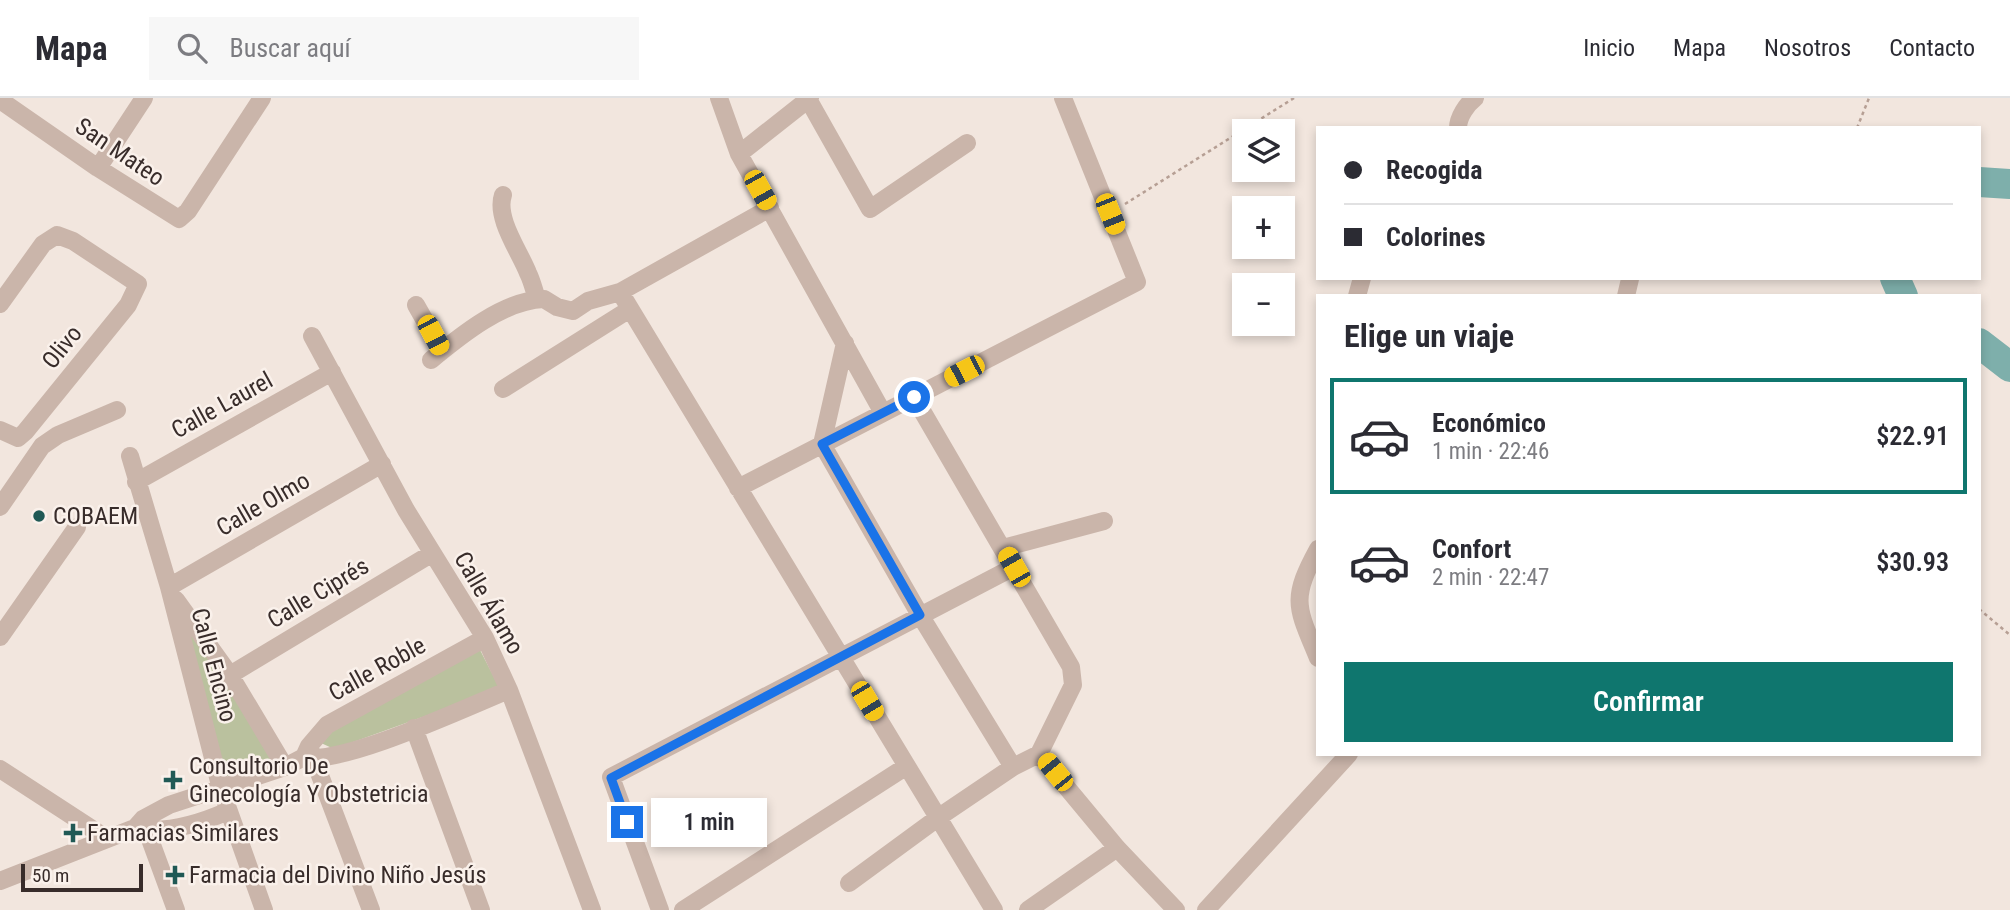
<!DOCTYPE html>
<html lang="es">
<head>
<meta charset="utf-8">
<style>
	:root { --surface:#fff; --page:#f7f7f7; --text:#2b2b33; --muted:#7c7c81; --line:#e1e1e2; --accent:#0f766e }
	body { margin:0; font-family:"Roboto Condensed",sans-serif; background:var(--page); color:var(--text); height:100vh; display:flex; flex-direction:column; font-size:26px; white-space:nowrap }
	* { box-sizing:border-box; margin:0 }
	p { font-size:23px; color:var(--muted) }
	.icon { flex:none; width:38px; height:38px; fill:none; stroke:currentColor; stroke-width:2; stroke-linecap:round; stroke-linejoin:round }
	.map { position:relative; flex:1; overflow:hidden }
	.sheet { position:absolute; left:1316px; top:196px; width:665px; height:462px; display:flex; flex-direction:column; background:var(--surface); border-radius:0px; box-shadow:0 4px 10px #0003 }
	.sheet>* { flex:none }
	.guide { position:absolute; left:1316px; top:28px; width:665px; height:154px; border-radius:0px; box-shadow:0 4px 10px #0003; display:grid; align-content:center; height:154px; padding:0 28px; background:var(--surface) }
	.controls { position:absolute; left:1232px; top:21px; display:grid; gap:14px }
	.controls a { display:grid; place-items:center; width:63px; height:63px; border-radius:0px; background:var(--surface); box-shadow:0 4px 10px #0003; font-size:35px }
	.scale { position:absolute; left:21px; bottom:18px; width:122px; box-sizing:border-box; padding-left:7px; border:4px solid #382c2a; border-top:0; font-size:19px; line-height:24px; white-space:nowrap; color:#382c2a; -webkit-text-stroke:5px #faf1eb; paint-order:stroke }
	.end { position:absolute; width:32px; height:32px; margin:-16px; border:9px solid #1a73e8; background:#fff; box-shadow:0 0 0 4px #fff }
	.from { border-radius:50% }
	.bubble { position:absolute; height:49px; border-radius:0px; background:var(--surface); box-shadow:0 4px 10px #0003; font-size:23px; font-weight:600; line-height:49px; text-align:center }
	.car { position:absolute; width:21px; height:42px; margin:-21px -10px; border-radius:9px; box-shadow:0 0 5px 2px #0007; background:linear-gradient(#f5c518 24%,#345 0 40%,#f5c518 0 76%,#345 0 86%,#f5c518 0) }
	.guide b { display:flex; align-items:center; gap:24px; height:66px; font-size:26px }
	.guide b+b { border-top:2px solid var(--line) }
	.guide i { width:18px; height:18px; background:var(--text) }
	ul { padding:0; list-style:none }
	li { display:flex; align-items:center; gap:21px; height:116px; margin:0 14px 10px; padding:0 14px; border:4px solid transparent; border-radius:0px }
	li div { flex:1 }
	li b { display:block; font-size:26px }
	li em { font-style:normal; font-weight:600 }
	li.current { border-color:var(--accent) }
	li>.icon { width:63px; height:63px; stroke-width:1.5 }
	h2 { padding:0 28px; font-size:32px; line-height:84px }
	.primary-button { display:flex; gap:14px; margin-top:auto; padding:14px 28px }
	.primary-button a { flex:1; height:80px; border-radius:0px; background:var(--accent); color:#fff; font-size:28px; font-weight:600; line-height:80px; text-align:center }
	header { display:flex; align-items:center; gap:42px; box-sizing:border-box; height:98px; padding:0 35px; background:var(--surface); border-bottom:2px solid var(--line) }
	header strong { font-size:33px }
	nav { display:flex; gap:38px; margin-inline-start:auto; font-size:24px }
	.search { width:490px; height:63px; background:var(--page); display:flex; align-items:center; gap:18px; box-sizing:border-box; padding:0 24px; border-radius:0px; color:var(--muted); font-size:26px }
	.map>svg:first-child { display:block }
	.green { fill:#bac19e }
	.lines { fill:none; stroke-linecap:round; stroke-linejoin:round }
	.river { stroke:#7eafab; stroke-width:30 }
	.path { stroke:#b69f94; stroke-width:2.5; stroke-dasharray:3.5 3.5; stroke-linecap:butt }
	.minor { stroke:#cab5aa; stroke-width:18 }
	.route { stroke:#1a73e8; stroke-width:9 }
	.poi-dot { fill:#205955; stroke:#faf1eb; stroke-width:2.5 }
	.labels { text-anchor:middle; stroke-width:5; stroke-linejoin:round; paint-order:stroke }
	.street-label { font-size:24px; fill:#382c2a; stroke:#faf1eb }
	.poi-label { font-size:24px; fill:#382c2a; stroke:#faf1eb; text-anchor:start }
</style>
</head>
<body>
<header>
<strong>Mapa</strong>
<div class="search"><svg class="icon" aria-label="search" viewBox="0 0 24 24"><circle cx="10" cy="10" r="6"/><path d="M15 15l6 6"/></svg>Buscar aquí</div>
<nav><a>Inicio</a><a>Mapa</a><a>Nosotros</a><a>Contacto</a></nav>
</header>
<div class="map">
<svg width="2010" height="812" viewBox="0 0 2010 812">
	<rect width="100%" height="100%" fill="#f2e6de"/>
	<path class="green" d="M177,509L233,585L271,661L222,680Z
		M478,548L500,591L334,651L321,645L331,631Z"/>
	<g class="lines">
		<path class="river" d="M1979,84L2010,86
			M1895,180L1903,198
			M1979,245L2010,269"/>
		<path class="path" d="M1857,30L1869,0
			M1125,106L1294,0
			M1979,511L2010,537"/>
		<path class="minor" d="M719,0L739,56L883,315
			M808,1L870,111L967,45
			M0,2L98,70L179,121L188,113L262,0
			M1458,30C1458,19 1467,6 1475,0
			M739,56L810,0
			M98,70L144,0
			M503,97C495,120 520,154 528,175C532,183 534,192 537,201
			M620,194L994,812
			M1357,198L1362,180
			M1626,198L1630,181
			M0,206L43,146L57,137L73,143L138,186L128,207L25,334L18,340L0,332
			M416,207L442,253
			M312,238L406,412L485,540L509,592L592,812
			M845,245L822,346L920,517L1013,669
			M431,262C460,238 504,202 544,201L557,209L573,213L588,203L620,194L770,110
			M503,291L630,211
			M130,358L169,489L221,691L264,812
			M136,384L332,274
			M738,390L1137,184L1063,0
			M0,409L42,348L58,337L117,312
			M1003,450L1104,423
			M1318,451C1290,502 1297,509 1318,560
			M169,489L382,366
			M176,502L230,577L285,669
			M0,539L77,429
			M230,577L431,456
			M414,630L481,812
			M310,651L371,812
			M1039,656L1117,750L1176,812
			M304,659C341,668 467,609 509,592
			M0,671L106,740
			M144,725L176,812
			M135,730C165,736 201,725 228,713
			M0,783L135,730L143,721L169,707L285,669L304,659L309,648L327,627L485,540
			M849,785L939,719L1013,669L1039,656L1073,587L1071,569L914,299
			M660,812L611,679L1014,469
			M683,812L907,668
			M1028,812L1117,750
			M1206,812L1349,656"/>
	</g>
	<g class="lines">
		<path class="route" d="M627,724L611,680L920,517L822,346L914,299"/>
	</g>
	<g class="poi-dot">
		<circle cx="39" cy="418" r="7"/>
		<path d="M169.5 671.5h7v7h7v7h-7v7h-7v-7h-7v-7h7z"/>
		<path d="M69.5 724.5h7v7h7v7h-7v7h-7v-7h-7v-7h7z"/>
		<path d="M171.5 766.5h7v7h7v7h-7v7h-7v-7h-7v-7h7z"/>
	</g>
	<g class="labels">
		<g class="street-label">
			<text transform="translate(120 54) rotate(34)" y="8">San Mateo</text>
			<text transform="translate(62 249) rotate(-51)" y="8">Olivo</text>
			<text transform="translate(222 307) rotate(-29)" y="8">Calle Laurel</text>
			<text transform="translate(263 406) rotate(-30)" y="8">Calle Olmo</text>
			<text transform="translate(318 495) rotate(-31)" y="8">Calle Ciprés</text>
			<text transform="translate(489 505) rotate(60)" y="8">Calle Álamo</text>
			<text transform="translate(214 567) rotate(75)" y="8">Calle Encino</text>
			<text transform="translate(377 571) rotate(-29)" y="8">Calle Roble</text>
		</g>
		<g class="poi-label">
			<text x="53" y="426">COBAEM</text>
			<text x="189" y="676">Consultorio De<tspan x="189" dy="28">Ginecología Y Obstetricia</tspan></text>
			<text x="87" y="743">Farmacias Similares</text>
			<text x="189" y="785">Farmacia del Divino Niño Jesús</text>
		</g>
	</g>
</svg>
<div class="controls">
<a><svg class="icon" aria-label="layers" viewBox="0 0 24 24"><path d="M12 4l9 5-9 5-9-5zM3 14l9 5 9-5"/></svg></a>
<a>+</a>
<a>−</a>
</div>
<div class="scale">50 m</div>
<i class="end from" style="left:914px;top:299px"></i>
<i class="end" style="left:627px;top:724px"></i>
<div class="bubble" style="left:651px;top:700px;width:116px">1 min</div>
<i class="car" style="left:760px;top:92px;rotate:151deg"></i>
<i class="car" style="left:1110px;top:116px;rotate:158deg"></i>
<i class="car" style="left:433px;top:237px;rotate:152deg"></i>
<i class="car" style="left:964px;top:273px;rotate:243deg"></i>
<i class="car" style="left:1014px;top:469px;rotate:330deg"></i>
<i class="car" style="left:867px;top:603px;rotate:149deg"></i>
<i class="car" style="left:1055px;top:674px;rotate:321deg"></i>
<div class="guide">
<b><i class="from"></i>Recogida</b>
<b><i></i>Colorines</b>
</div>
<section class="sheet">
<h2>Elige un viaje</h2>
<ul>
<li class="current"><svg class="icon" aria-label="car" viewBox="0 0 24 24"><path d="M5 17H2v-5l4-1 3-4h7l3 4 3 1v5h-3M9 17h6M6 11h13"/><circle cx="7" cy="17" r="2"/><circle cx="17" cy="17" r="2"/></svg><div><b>Económico</b><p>1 min · 22:46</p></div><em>$22.91</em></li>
<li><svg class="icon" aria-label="car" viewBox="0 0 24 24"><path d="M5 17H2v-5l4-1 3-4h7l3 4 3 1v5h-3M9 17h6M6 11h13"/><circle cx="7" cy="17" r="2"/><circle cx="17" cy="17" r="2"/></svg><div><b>Confort</b><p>2 min · 22:47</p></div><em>$30.93</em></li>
</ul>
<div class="primary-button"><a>Confirmar</a></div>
</section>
</div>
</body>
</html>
